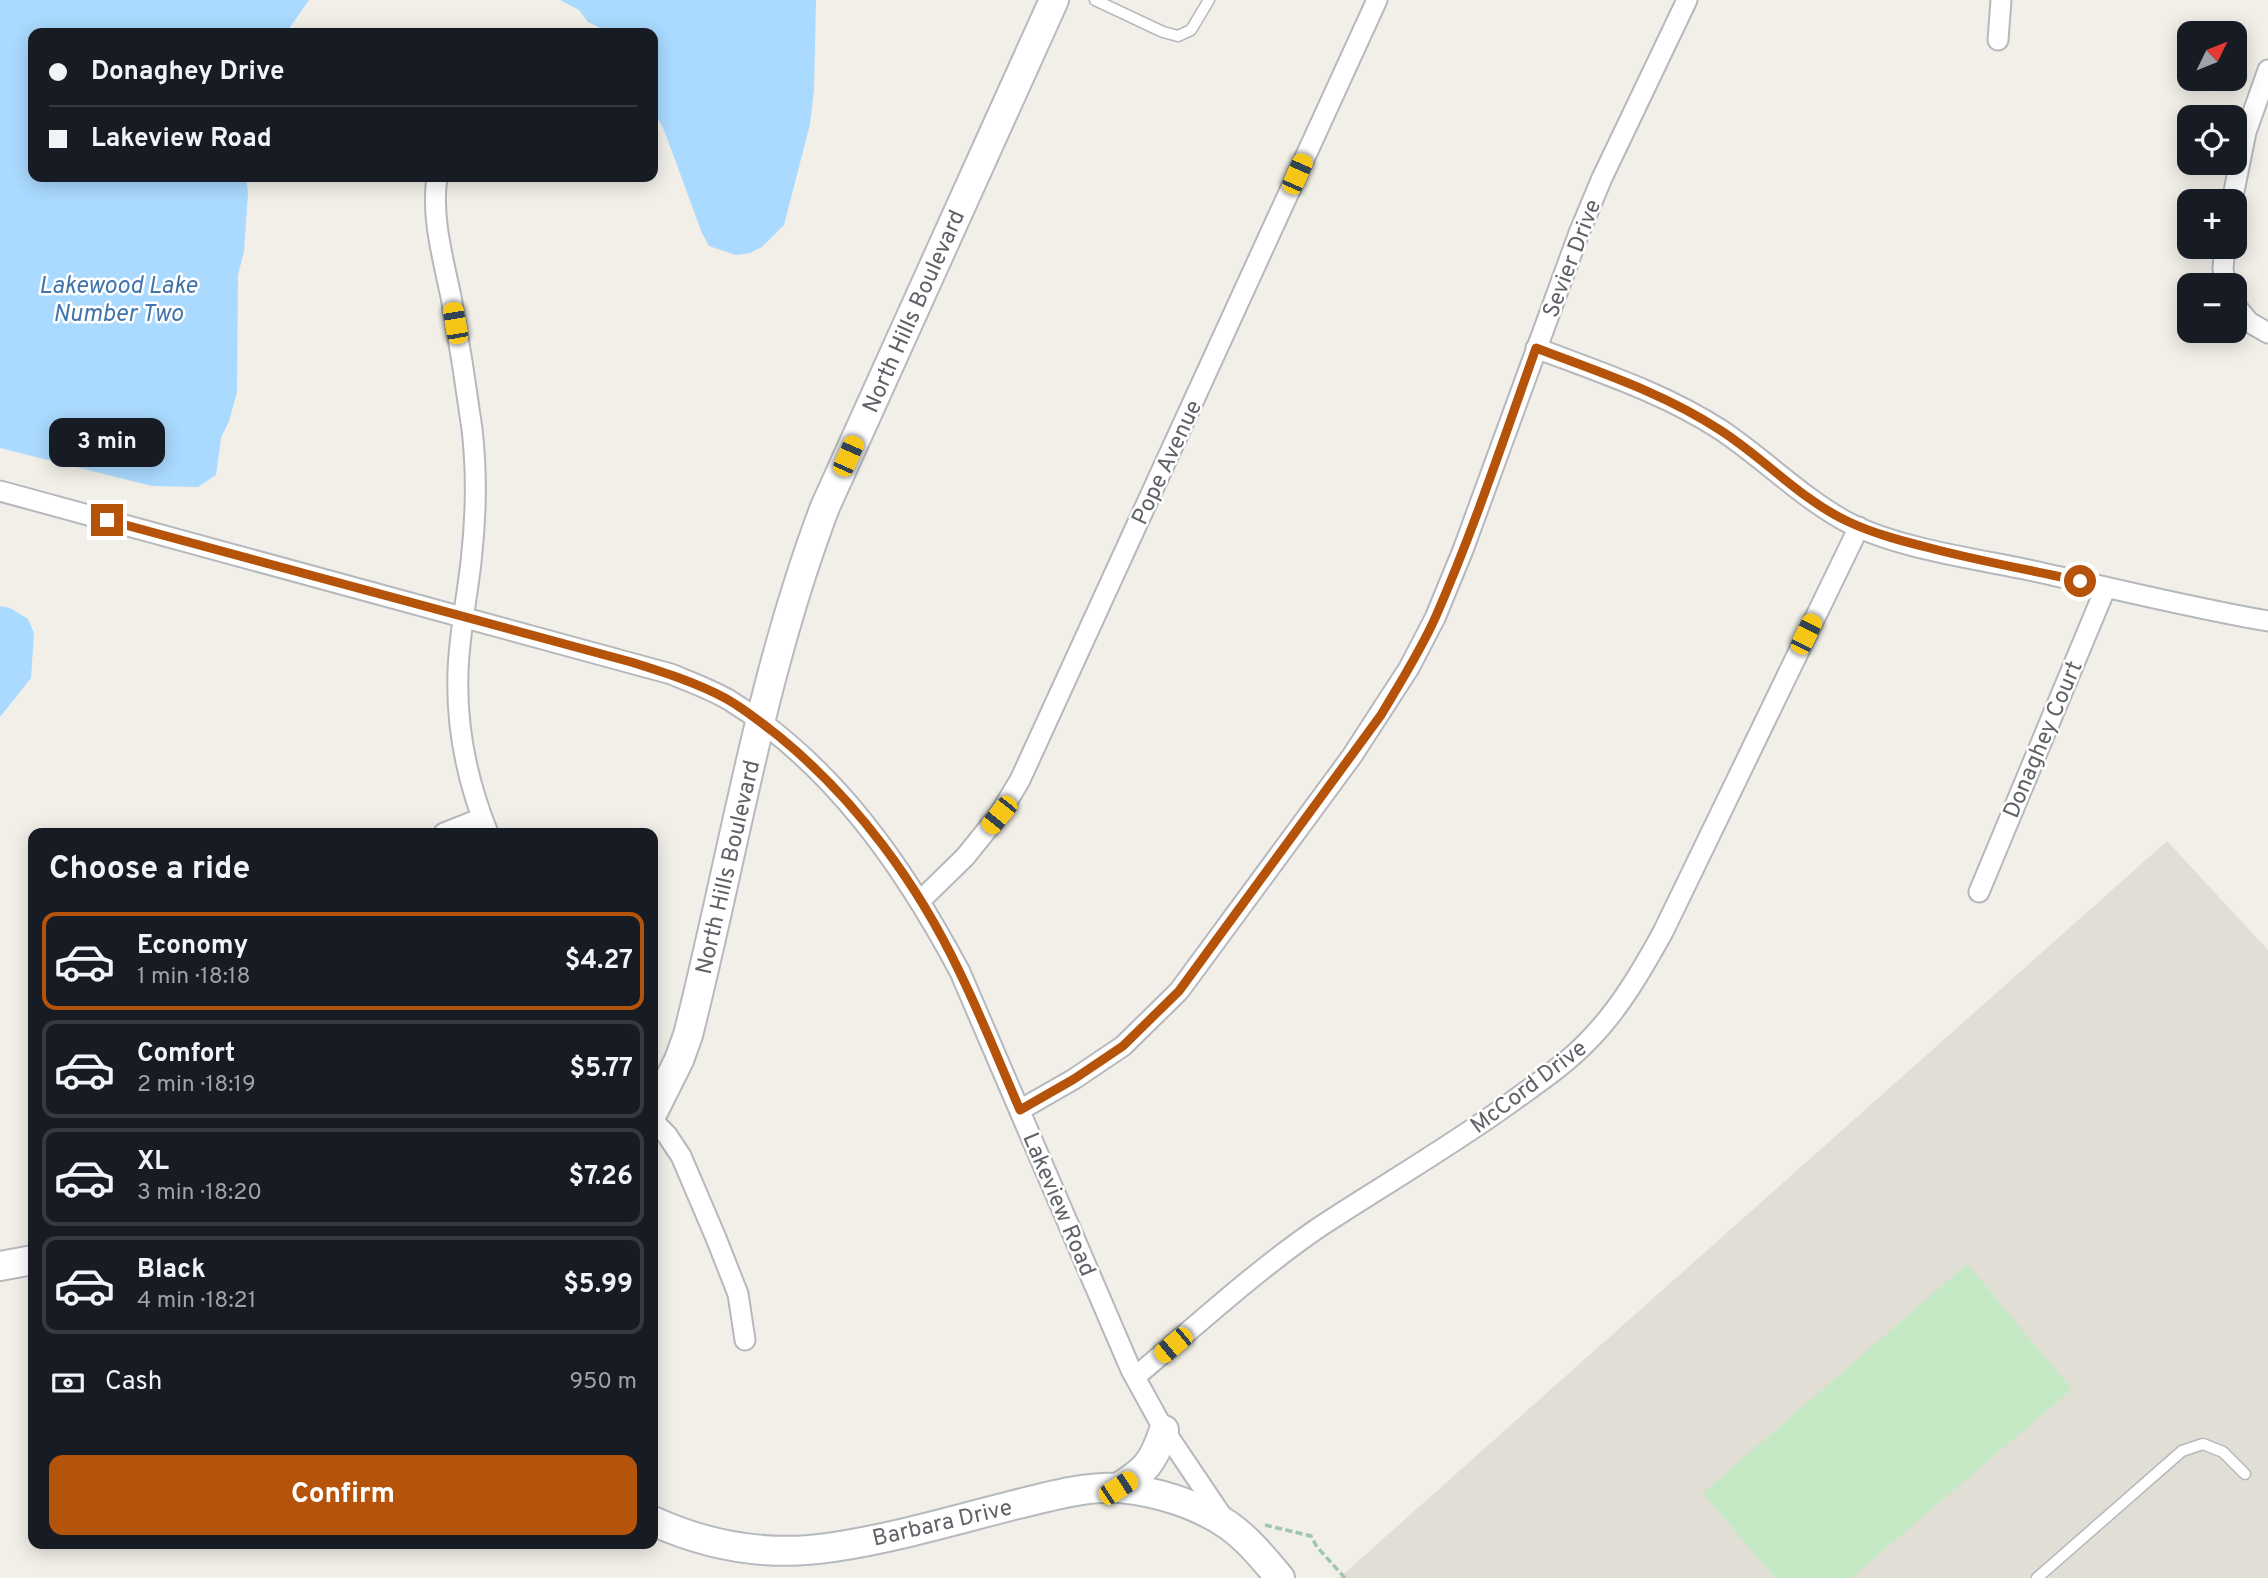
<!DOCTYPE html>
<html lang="en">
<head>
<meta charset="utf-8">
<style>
	:root { --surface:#171b24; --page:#20242c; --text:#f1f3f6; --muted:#9ea1a6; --line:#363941; --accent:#b45309 }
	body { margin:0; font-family:Overpass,sans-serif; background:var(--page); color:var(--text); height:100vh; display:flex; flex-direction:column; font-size:26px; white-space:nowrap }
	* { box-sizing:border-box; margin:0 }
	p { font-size:23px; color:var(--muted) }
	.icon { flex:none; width:38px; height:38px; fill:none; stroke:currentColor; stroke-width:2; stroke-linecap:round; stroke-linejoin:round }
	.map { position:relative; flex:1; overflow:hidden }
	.side { position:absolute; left:28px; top:828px; width:630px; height:721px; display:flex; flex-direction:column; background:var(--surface); border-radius:14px; box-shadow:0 4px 18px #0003 }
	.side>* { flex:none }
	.banner { position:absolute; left:28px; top:28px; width:630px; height:154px; border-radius:14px; box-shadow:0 4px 18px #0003; display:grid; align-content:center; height:154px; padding:0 21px; background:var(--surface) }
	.needle { width:46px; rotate:47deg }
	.controls { position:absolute; left:2177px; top:21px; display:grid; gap:14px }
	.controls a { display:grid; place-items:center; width:70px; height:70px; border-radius:14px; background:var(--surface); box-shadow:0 4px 18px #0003; font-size:35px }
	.end { position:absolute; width:32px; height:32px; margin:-16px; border:9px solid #b45309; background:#fff; box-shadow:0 0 0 4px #fff }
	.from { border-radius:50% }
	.bubble { position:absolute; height:49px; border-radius:14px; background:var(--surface); box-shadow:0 4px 18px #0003; font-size:23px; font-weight:700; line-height:49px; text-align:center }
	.car { position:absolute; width:21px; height:42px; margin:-21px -10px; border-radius:9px; box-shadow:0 0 5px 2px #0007; background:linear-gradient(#f5c518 24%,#345 0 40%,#f5c518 0 76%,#345 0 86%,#f5c518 0) }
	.banner b { display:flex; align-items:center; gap:24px; height:66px; font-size:26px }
	.banner b+b { border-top:2px solid var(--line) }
	.banner i { width:18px; height:18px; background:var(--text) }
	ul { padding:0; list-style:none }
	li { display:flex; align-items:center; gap:21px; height:98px; margin:0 14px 10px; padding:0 7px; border:4px solid var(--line); border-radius:14px }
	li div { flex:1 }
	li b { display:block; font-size:26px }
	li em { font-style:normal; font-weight:700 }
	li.active { border-color:var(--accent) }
	li>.icon { width:63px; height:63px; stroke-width:1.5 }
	h2 { padding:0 21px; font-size:32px; line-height:84px }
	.pay { display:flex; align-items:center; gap:18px; height:77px; padding:0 21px; font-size:26px }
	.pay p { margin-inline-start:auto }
	.primary-button { display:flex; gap:14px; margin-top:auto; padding:14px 21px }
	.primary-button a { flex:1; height:80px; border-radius:14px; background:var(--accent); color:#fff; font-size:28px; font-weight:700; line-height:80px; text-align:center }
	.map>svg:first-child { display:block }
	.education { fill:#e1ded6 }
	.green { fill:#c5e8c5 }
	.water { fill:#aadaff }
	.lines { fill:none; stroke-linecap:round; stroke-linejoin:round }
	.lane-casing { stroke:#b5b8bc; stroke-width:13 }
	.street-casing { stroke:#b5b8bc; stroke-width:23 }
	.secondary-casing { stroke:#b6babf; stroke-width:32 }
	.path { stroke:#9cc7a9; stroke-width:3.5; stroke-dasharray:7 3.5; stroke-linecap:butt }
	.lane { stroke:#fff; stroke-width:10 }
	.street { stroke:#fff; stroke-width:19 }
	.secondary { stroke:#fff; stroke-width:28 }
	.route { stroke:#b45309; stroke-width:9 }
	.labels { text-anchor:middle; stroke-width:5; stroke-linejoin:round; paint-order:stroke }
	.street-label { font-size:23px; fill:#5f6368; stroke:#fff }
	.water-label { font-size:24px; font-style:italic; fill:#4174aa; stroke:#fff }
</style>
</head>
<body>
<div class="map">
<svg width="2268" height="1578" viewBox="0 0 2268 1578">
	<rect width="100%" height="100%" fill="#f1efe8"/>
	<path class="education" d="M2167,841L2268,950V1578H1339Z"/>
	<path class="green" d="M1967,1264L2072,1389L1851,1578H1775L1703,1493Z"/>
	<path class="water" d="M0,0H309L286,33H33V177H246L248,194L244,251L238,275L237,392L229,421L221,438L216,475L198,487L152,486L0,448Z
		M560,0H816L814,90L810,124L784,225L762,247L750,253L736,255L709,246L702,233L664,130L653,109V33H611L588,22L579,10Z
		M0,606L10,608L28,619L34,633L31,678L0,717Z"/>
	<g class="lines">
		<defs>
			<path id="lane" d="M1095,0L1163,32L1178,36L1191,30L1209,0
				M2037,1578L2182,1451L2203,1444L2223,1452L2245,1474"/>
			<path id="street" d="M1998,40L2001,0
				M437,177C431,217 443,258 451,297C459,341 466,385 472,429C477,472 476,518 471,562C467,598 459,635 458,672C456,728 467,781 488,833
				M2232,201L2246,132L2268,70
				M2225,247L2223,268L2225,285
				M2235,305L2249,322L2268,333
				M1536,348C1599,372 1664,393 1721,430C1763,458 1800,496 1845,521C1893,547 1970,558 2024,569C2105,586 2186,607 2268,621
				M0,491L671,674C690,682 710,689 729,700C833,764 904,867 960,972L1131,1370L1164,1430L1224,1519
				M444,833L482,818
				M1979,892L2106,587
				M920,901L965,857L999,815L1020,780L1377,0
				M1020,1110L1074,1079L1123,1046L1179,991L1352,756L1409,668L1435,618L1463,550L1579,233L1602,178L1687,0
				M653,1121L667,1135L681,1156L716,1238L738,1294L745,1340
				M1135,1377C1196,1326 1255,1271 1321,1226C1385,1184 1451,1146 1513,1101C1539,1082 1565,1065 1588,1041C1619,1010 1642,970 1663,932L1859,527"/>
			<path id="secondary" d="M653,1112L679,1060L688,1035C733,858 760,678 825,507L1054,0
				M0,1266L33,1260
				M1118,1488C1146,1470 1153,1463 1164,1430
				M653,1521C710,1547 771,1557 834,1547C894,1538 955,1520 1014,1505C1048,1497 1084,1486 1119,1488C1155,1491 1198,1504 1228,1525C1248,1539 1265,1560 1280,1578"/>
		</defs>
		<use href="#lane" class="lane-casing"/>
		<use href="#street" class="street-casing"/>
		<use href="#secondary" class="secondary-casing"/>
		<path class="path" d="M1265,1525L1311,1536L1317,1547L1345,1578"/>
		<use href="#lane" class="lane"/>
		<use href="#street" class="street"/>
		<use href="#secondary" class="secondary"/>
	</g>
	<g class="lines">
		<path class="route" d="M107,520L631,662C663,672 695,682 725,698C745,709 763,724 781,738C857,801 918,884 960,973C982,1018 1000,1064 1020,1110L1074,1079L1123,1046L1179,991L1381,715C1400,683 1421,650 1436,616C1474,529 1504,438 1536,348C1599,372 1664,393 1720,430C1764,458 1801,500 1849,522C1875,534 1902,541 1930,548C1979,561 2030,570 2080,581"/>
	</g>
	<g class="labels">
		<g class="street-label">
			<text transform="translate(1571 258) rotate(-69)" y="8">Sevier Drive</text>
			<text transform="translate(913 311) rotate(-66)" y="8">North Hills Boulevard</text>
			<text transform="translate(1166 462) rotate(-65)" y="8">Pope Avenue</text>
			<text transform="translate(2042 739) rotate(-67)" y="8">Donaghey Court</text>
			<text transform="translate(727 867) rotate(-77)" y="8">North Hills Boulevard</text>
			<text transform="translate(1528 1086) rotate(-37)" y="8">McCord Drive</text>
			<text transform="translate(1060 1204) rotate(67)" y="8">Lakeview Road</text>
			<text transform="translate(942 1522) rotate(-13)" y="8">Barbara Drive</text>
		</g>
		<g class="water-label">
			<text x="118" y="293">Lakewood Lake<tspan x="118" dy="28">Number Two</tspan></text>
		</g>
	</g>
</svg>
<div class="controls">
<a><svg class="needle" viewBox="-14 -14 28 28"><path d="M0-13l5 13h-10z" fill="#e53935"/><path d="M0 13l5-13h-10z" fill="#9ea1a6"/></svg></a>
<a><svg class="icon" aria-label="locate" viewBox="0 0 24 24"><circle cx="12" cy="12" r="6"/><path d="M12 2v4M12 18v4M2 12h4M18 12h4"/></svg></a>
<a>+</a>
<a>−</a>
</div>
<i class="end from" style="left:2080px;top:581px"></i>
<i class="end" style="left:107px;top:520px"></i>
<div class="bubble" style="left:49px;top:418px;width:116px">3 min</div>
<i class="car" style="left:1297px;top:174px;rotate:24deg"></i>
<i class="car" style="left:455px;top:323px;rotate:350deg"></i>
<i class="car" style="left:848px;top:456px;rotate:24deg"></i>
<i class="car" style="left:1806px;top:634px;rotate:26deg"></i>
<i class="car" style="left:999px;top:815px;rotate:219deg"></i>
<i class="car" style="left:1173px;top:1345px;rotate:230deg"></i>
<i class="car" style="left:1118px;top:1488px;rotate:57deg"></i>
<div class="banner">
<b><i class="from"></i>Donaghey Drive</b>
<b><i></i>Lakeview Road</b>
</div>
<section class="side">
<h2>Choose a ride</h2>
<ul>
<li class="active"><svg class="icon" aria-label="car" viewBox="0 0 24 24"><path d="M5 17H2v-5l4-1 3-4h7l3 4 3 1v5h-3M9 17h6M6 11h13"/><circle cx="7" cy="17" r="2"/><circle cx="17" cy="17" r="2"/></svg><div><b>Economy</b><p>1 min · 18:18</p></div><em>$4.27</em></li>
<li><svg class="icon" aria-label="car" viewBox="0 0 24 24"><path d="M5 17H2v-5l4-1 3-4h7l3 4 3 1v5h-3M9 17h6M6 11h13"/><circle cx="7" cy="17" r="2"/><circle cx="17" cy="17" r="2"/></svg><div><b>Comfort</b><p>2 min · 18:19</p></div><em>$5.77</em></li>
<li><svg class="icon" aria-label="car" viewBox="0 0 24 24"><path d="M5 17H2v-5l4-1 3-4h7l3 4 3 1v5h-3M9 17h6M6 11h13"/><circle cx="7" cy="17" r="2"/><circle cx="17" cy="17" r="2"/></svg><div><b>XL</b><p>3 min · 18:20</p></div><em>$7.26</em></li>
<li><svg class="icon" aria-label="car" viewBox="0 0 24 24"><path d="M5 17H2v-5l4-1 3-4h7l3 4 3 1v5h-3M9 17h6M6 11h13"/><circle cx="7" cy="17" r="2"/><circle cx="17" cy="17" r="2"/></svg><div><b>Black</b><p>4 min · 18:21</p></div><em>$5.99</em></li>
</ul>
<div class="pay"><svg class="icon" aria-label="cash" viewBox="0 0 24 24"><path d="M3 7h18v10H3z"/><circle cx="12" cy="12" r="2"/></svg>Cash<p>950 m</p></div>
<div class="primary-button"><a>Confirm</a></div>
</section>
</div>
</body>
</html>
